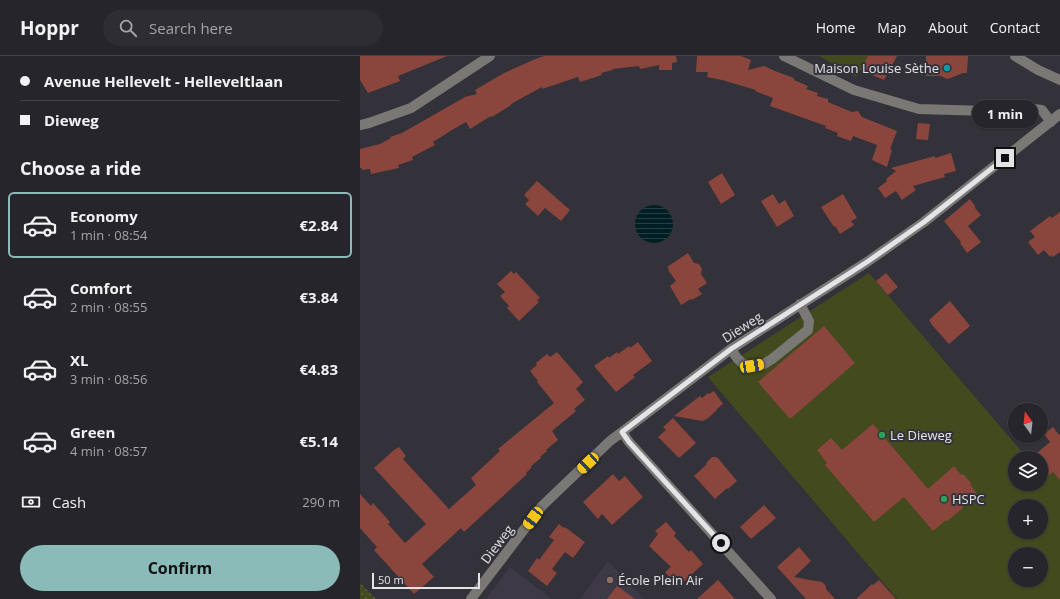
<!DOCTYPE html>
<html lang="en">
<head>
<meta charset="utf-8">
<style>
	:root { --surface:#26252b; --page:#2e2d33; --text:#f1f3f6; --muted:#a4a5a9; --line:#424247; --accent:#8bbbb9 }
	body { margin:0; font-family:"Open Sans",sans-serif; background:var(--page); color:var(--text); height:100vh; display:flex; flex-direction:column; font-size:15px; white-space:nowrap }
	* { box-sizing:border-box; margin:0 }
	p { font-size:13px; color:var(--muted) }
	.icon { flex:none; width:22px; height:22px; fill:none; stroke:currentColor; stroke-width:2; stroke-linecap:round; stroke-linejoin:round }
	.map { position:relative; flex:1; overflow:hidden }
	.side { display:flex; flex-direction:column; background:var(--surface); width:360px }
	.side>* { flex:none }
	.top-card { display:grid; align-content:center; height:88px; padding:0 20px; background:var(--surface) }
	.needle { width:26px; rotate:345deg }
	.buttons { position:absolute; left:648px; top:347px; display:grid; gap:8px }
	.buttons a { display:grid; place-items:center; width:40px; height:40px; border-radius:50%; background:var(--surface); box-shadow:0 1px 3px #0004,0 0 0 1px var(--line); font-size:20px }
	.scale { position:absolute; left:12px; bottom:10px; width:108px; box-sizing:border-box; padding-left:4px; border:2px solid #e4e3e8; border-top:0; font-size:11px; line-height:14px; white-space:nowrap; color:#e4e3e8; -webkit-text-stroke:3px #333139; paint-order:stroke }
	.end { position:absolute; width:18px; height:18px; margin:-9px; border:5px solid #e4e3e8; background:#111; box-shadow:0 0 0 2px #111 }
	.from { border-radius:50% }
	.bubble { position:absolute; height:28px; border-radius:14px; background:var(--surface); box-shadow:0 1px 3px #0004,0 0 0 1px var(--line); font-size:13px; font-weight:700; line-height:28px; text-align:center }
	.car { position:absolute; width:12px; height:24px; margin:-12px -6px; border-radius:5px; box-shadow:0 0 3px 1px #0007; background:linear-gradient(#f5c518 24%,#345 0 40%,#f5c518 0 76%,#345 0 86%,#f5c518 0) }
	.top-card b { display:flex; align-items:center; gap:14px; height:38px; font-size:15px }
	.top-card b+b { border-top:1px solid var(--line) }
	.top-card i { width:10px; height:10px; background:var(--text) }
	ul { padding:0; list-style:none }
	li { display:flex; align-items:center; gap:12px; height:66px; margin:0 8px 6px; padding:0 12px; border:2px solid transparent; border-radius:6px }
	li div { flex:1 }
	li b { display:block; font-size:15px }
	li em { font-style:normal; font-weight:700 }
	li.selected { border-color:var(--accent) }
	li>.icon { width:36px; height:36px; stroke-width:1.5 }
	h2 { padding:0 20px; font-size:18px; line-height:48px }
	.pay { display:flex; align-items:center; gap:10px; height:44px; padding:0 20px; font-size:15px }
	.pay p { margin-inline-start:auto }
	.cta { display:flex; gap:8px; margin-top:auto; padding:8px 20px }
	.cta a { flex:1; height:46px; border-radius:24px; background:var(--accent); color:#111; font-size:16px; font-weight:700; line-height:46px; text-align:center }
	header { display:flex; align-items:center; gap:24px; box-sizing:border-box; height:56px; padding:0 20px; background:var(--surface); border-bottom:1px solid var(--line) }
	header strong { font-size:19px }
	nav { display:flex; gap:22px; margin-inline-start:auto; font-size:14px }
	.search { width:280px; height:36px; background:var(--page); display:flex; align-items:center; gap:10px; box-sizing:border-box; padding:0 14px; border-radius:22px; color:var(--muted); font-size:15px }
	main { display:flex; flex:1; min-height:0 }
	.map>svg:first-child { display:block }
	.built { fill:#3d3947 }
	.grass { fill:url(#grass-dots) }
	.garden { fill:#434a1e; fill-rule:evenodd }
	.water { fill:url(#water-rules) }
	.building { fill:#8a463d }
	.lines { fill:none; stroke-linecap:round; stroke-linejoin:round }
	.minor { stroke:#797874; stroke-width:10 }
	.route { stroke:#e4e3e8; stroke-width:5 }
	.culture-dot { fill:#0f9aa8; stroke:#333139; stroke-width:1.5 }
	.leisure-dot { fill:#2e9e5b; stroke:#333139; stroke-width:1.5 }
	.education-dot { fill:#8d6e63; stroke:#333139; stroke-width:1.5 }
	.labels { text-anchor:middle; stroke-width:4; stroke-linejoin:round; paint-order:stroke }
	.poi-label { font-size:13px; fill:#e4e3e8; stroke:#333139; text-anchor:start }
	.street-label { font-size:13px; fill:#e4e3e8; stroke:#333139 }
</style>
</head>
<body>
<header>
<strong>Hoppr</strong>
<div class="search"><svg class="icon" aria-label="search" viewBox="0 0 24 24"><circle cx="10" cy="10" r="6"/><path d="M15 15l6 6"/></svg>Search here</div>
<nav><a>Home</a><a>Map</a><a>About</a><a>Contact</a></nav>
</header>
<main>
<section class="side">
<div class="top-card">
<b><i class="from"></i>Avenue Hellevelt - Helleveltlaan</b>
<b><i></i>Dieweg</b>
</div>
<h2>Choose a ride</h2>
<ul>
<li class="selected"><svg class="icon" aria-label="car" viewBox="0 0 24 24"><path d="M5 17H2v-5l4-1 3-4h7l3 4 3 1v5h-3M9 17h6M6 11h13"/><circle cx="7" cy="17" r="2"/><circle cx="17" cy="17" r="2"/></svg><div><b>Economy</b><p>1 min · 08:54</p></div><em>€2.84</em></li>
<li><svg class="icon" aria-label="car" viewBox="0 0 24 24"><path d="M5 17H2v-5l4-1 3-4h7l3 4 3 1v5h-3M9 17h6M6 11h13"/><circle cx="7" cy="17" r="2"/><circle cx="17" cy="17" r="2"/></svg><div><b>Comfort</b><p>2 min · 08:55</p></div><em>€3.84</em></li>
<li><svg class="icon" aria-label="car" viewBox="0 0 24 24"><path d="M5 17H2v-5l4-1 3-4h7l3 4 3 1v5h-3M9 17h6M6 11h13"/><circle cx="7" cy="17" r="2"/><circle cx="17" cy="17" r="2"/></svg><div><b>XL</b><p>3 min · 08:56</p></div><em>€4.83</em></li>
<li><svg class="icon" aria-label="car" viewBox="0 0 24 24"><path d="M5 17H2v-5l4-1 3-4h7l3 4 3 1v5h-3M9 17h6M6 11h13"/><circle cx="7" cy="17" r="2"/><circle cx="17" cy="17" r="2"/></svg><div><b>Green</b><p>4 min · 08:57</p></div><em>€5.14</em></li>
</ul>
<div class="pay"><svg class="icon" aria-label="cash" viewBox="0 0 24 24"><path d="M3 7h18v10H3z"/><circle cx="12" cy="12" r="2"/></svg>Cash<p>290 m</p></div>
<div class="cta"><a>Confirm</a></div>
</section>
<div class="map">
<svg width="700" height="543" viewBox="0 0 700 543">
	<defs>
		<pattern id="grass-dots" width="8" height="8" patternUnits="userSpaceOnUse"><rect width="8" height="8" fill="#434a1e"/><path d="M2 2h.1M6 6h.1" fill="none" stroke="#5e643f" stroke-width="1.8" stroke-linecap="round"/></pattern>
		<pattern id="water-rules" width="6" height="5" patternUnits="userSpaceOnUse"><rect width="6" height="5" fill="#011e24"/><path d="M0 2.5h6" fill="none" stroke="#263f44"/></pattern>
	</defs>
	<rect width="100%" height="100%" fill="#333139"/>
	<path class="built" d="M248,505L284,543H220Z
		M150,511L192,543H126Z"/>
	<path class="grass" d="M0,527L16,543H0Z"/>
	<path class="garden" d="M459,0H508L496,21Z
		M509,217L662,396L666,402H655V428H681V421L693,416L695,418L700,414V543H537L348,321ZM655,450H681V476H655ZM655,498H681V524H655Z"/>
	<path class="water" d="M275 168a19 19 0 1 1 38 0a19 19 0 1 1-38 0Z"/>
	<path class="building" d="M0,0H87L38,20L40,25L8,37L0,24Z
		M184,0H316L317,6L312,7V14H299V9L280,13L279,10L252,13L253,14L241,17L242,19L220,26L218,21L182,33V31L151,48V49L132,61L131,60L110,73L106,66L92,74L73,86L75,89L52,101L53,104L38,109L39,112L11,118L10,113L2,114V112H0V93L20,88L31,82L30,81L42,77L105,41L117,38L115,34L144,17L173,4Z
		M337,0H381L391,4L388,14L404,10L415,15L434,22V24L448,30L446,33L458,37L457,40L468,43V46L492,56L498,55L502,61L537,75L530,93L532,94L527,111L512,104L517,89L493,80L491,85L477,80L478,77L465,72L466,70L410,50L413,42L395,35L396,34L362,24L347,21L348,16H336Z
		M508,0H537L524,24L500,14Z
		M566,0H608L607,17H603L591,22L587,23L581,20H566Z
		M558,67L570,68L568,84L556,83Z
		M591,97L596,115L584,118L585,121L553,130L556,134L542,144L536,135L525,142L518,132L527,125L526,123L536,115L531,112L575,100V102Z
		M362,117L375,139L361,148L348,126Z
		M177,125L210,154L201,165L185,152L178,160L165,148L169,144L164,139Z
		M413,138L419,148L425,144L434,160L417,171L401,145Z
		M483,138L497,162L491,165L494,169L480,178L475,170L474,171L461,151Z
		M610,143L615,150V152L621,159L608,170L621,186L607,197L600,187L601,186L584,165Z
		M700,156V196L693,201L691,199L690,201L684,194L678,199L668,186L675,181L670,175L690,160L692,162Z
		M328,197L334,207L339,208L342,213L341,218L347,227L338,233L342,238L332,244L331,243L321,249L310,230L316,225L308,214L309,213L307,211Z
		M151,215L154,218L156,216L180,242L177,244L179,246L159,265L147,252L149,250L140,240L145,236L137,228Z
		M526,217L538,231L528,239L516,225Z
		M590,245L610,270L589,288L572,269L569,264Z
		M464,270L495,307L430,363L398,326Z
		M278,286L292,305L273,319L275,321L256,336L234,310L248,300L249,302L257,296L258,298L269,290L270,292Z
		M197,296L223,326L216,333L225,344L214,353L216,355L192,375L198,384L186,394L187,395L180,401L181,402L171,410L172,411L166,417L167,418L104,476L101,472L62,508L74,521L54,538L14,494L17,491L16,490L0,472V438L11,450L13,447L30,466L28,468L45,487L66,468L14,412L34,394L39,391L46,400L43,403L89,453L116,429L111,422L140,395L138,393L194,347L177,326L178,325L170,315L177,309L176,307L187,298L190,301Z
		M354,335L363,348L357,353V354L347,363L342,365L314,360L340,340L342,342L348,337L349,338Z
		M313,362L336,387L319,402L298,381L306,374L303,371Z
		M513,368L568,433L594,410L601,419L603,418L611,427L610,428L617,438L602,451L603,452L587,465L586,464L573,475L544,441L514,466L465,409L467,407L457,394L471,382L482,394Z
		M693,371L699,379L700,378V424L693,416L681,426V402H671L690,386L684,378Z
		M352,401H357L377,425L368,433L367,432L355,443L334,420L347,408L346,407Z
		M253,418L259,425L265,420L283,441L252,469L242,458L238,463L223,446Z
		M404,449L416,462L391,483L380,471Z
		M306,466L316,477L314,480L329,496L331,494L343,508L318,531L305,516L311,511L289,490L298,478L295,475Z
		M199,468L204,472L205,471L225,486L213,502L205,496L192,513L197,517L187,530L168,515L177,502L179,504L194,484L189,481Z
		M439,491L451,505L434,521L462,526L466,530V533L475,543H446L417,511Z
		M358,524L375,543H337Z
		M519,524L536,543H496L512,528L513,529Z
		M257,530L275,543H247Z"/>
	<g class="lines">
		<path class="minor" d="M424,0L494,34L559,53L627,55L667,52L682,54L691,66
			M655,0L678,14L700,24
			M0,69L9,67L51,52L130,0
			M371,293L377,302L383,308L392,310L404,308L412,303L448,274L449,265L440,248
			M262,376L269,386L411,543
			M111,543L182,450L250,385L262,376L371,293L507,206L564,166L700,58"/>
	</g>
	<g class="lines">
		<path class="route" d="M361,487L269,386L262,376L371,293L507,206L564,166L645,102"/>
	</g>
	<circle class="culture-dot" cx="587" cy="12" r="4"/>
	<g class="leisure-dot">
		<circle cx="522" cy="379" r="4"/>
		<circle cx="584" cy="443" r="4"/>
	</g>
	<circle class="education-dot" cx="250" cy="524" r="4"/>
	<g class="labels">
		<g class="poi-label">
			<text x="579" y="17" text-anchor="end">Maison Louise Sèthe</text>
			<text x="530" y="384">Le Dieweg</text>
			<text x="592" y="448">HSPC</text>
			<text x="258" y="529">École Plein Air</text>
		</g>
		<g class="street-label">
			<text transform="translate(382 271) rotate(-33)" y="5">Dieweg</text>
			<text transform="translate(137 488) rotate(-53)" y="5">Dieweg</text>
		</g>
	</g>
</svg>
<div class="buttons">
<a><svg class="needle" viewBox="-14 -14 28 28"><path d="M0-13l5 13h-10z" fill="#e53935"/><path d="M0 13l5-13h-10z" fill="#a4a5a9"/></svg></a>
<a><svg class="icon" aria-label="layers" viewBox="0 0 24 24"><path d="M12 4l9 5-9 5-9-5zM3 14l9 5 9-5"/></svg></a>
<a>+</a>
<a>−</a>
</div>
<div class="scale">50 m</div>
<i class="end from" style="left:361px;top:487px"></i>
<i class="end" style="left:645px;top:102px"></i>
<div class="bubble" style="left:612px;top:44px;width:66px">1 min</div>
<i class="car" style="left:392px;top:310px;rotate:80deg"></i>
<i class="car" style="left:228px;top:407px;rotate:227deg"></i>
<i class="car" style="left:173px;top:462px;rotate:217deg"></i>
</div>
</main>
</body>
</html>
